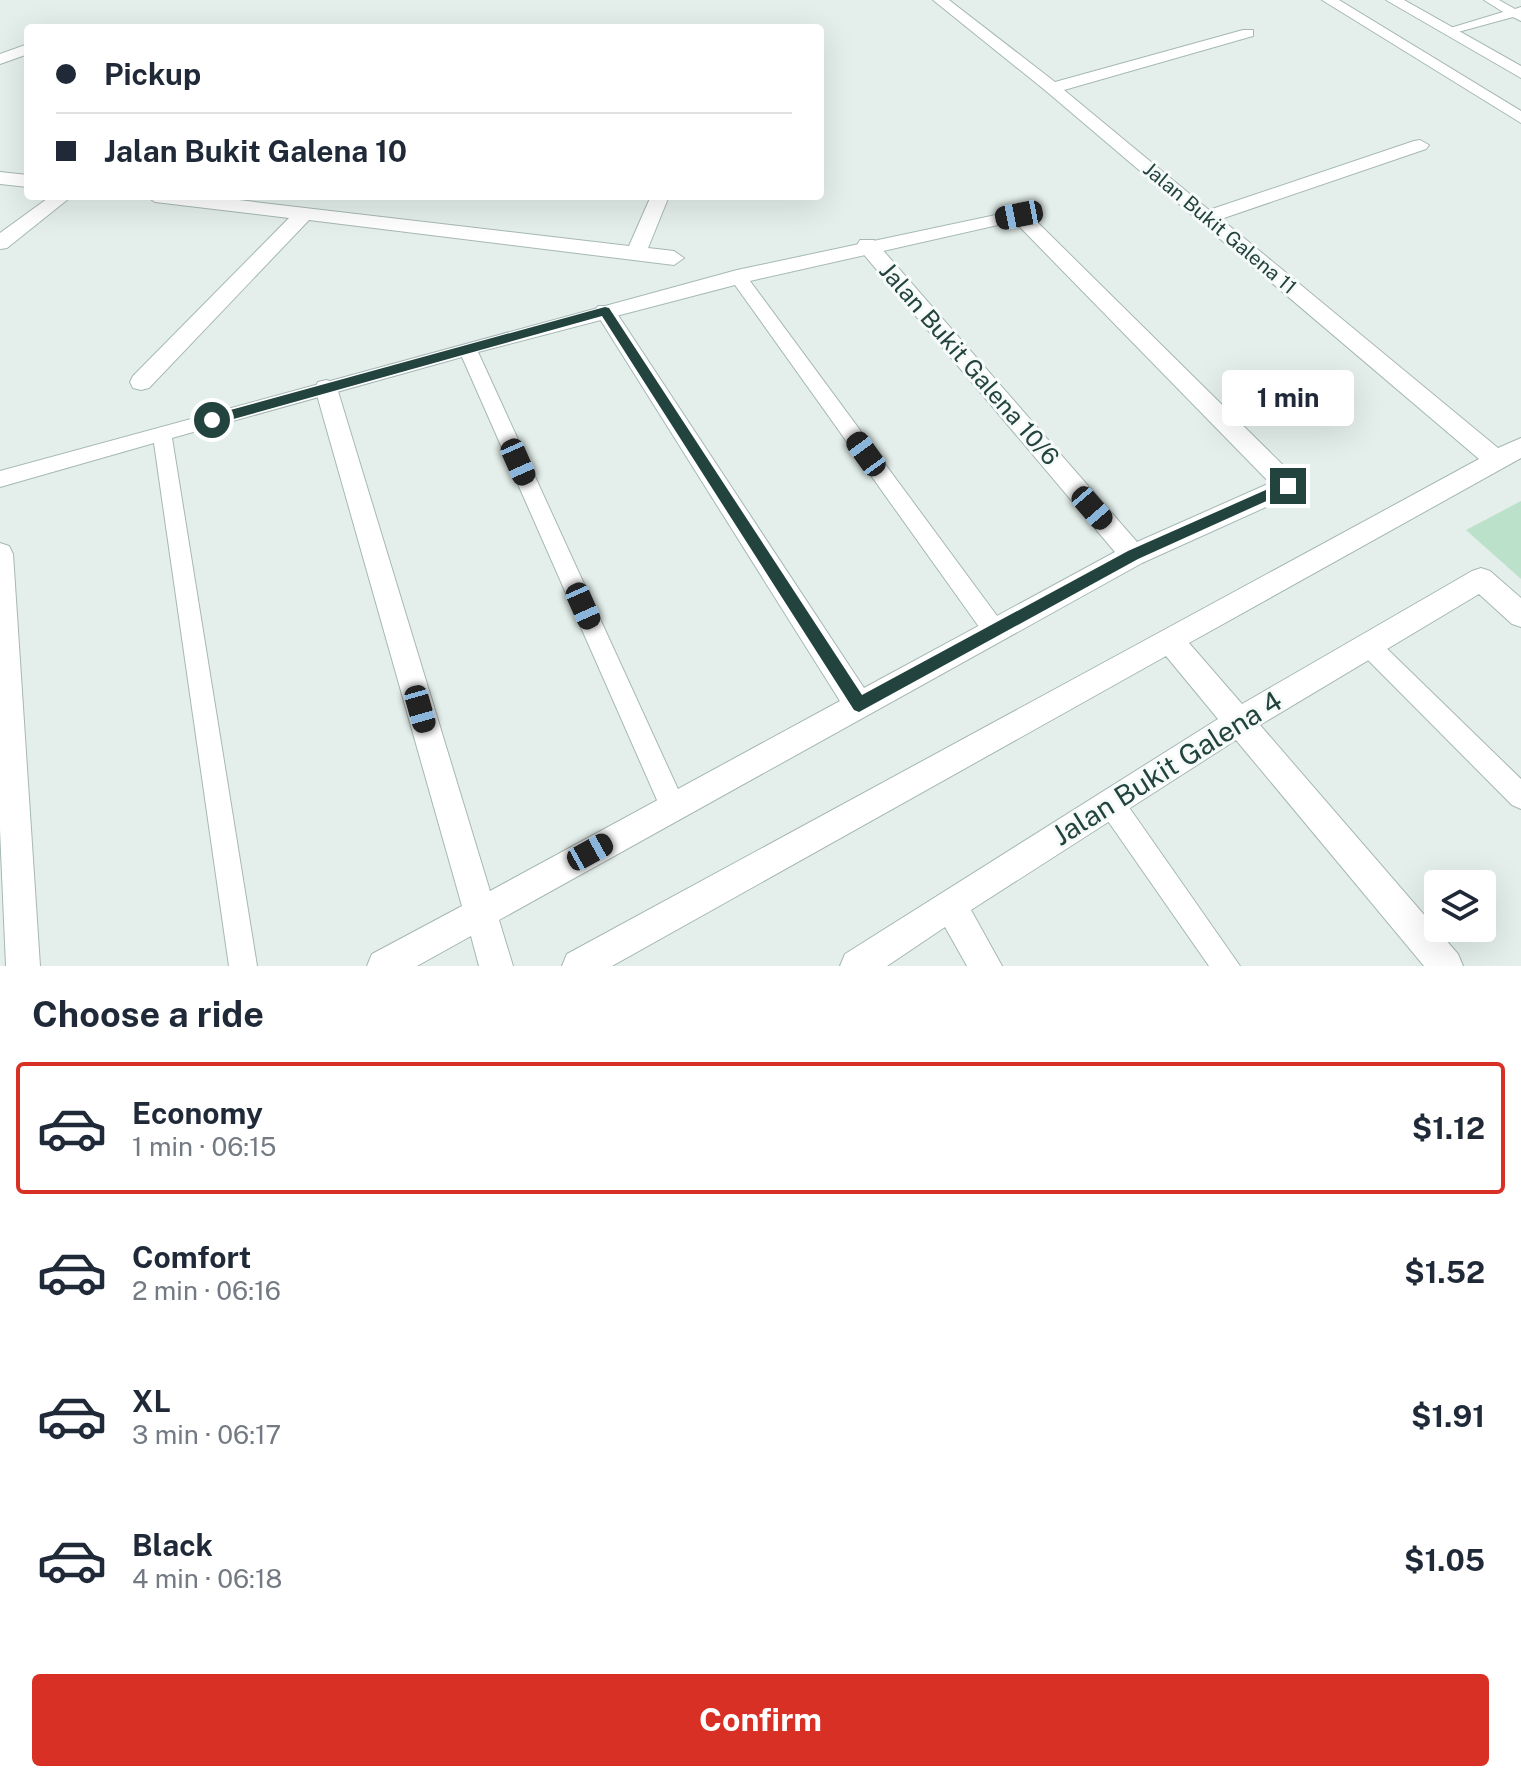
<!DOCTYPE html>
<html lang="en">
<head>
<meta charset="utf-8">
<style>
	:root { --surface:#fff; --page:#f6f6f7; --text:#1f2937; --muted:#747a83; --line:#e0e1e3; --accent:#d93025 }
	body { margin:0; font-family:"Public Sans",sans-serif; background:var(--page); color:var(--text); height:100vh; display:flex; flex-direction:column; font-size:30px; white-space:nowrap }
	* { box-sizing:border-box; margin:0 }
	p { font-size:26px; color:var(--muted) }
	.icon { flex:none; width:44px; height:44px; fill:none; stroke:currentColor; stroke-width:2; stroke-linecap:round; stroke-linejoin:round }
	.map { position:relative; height:966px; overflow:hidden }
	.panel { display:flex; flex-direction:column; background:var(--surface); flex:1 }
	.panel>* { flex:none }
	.guide { position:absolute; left:24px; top:24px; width:800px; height:176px; border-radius:8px; box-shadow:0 8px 32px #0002; display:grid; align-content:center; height:176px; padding:0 32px; background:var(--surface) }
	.buttons { position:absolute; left:1424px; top:870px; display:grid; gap:16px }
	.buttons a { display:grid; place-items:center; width:72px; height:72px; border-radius:8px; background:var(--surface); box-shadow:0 8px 32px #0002; font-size:40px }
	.end { position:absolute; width:36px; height:36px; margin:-18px; border:10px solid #22433e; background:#fff; box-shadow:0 0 0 4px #fff }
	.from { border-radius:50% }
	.bubble { position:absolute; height:56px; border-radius:8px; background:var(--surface); box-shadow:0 8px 32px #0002; font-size:26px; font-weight:700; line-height:56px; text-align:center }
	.car { position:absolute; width:24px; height:48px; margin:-24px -12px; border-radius:10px; box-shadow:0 0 6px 2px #0007; background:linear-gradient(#222 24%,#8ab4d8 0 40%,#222 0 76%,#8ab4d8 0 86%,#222 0) }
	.guide b { display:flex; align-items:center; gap:28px; height:76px; font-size:30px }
	.guide b+b { border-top:2px solid var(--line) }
	.guide i { width:20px; height:20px; background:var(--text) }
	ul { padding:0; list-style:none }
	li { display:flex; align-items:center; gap:24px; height:132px; margin:0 16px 12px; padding:0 16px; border:4px solid transparent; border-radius:8px }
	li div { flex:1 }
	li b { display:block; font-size:30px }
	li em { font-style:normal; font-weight:700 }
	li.active { border-color:var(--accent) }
	li>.icon { width:72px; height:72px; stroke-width:1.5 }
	h2 { padding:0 32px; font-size:36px; line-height:96px }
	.action { display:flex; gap:16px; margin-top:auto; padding:16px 32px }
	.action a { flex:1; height:92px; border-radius:8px; background:var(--accent); color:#fff; font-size:32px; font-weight:700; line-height:92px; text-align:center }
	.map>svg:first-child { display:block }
	.green { fill:#bce1ca }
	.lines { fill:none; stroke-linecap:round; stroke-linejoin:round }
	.service-casing { stroke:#a6b8b4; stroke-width:2 }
	.minor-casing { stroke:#a6b8b4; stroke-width:2 }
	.service { fill:#fff; fill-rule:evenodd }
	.minor { fill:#fff; fill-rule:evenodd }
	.route { fill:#22433e }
	.labels { text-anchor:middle; stroke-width:6; stroke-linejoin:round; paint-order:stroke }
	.far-street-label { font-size:20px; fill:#22433e; stroke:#f6fbf9 }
	.street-label { font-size:24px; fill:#22433e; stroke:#f6fbf9 }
	.near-street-label { font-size:28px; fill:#22433e; stroke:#f6fbf9 }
</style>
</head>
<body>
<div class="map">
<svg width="1521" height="966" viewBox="0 0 1521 966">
	<rect width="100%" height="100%" fill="#e4efeb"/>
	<path class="green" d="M1521,501V579L1466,530Z"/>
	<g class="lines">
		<defs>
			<path id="service" d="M1484,0H1499L1515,9L1521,7V21L1513,17L1447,35V29L1503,12Z
				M1019,210L1025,211V219L750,281L1003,624L1006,631L1003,638L995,641L987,638L735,285L478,352L682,798L686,807L682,816L673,820L664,816L462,357L172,438L257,966H229L154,443L0,487V471L737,270Z
				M1367,634L1375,637L1521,779V809L1512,805L1359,651L1356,644L1359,637Z
				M1110,789L1119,793L1240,966H1209L1101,811L1097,802L1101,793Z"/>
			<path id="minor" d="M933,0H949L1055,82L1243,30H1253V36L1064,90L1209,210L1414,141L1420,140L1429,145L1426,149L1221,219L1498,448L1521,438V458L1189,643L1242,704L1472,571L1481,568L1490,571L1521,598V627L1512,624L1479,594L1260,725L1458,954L1463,966H1424L1236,740L971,910L1002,966H967L945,927L887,966H840L845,954L1218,719L1166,656L612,966H562L567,954L1479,459L1046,91Z
				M1322,0H1339L1521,111V123Z
				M1386,0H1404L1521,66V78Z
				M28,44V54L0,64V54Z
				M0,172L28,175V187L0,184Z
				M51,196H72L7,248L0,249V233Z
				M146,196H204L629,246L651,196H669L648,248L674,251L684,258L674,265L309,220L149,388L141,390L133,388L130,382L133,376L289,218L155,202Z
				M1019,209L1026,211L1297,479L1300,486L1297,493L1142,563L499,920L513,966H479L471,936L417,966H367L372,954L462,906L315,388L318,382L326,380L334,382L337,388L490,891L840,701L598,316L595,311L598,306H612L864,688L1115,552L860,250L857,245L860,240H874L1137,542L1270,483L1012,219L1010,215L1012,211Z
				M0,543L9,546L13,554L40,966H6L0,829Z"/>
		</defs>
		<use href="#service" class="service-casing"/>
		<use href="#minor" class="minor-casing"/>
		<use href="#service" class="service"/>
		<use href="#minor" class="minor"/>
	</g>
	<path class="route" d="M605,307L609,308L862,695L1128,551L1284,482H1293L1295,486L1293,489L1138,559L859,712L854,710L602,316L212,425L206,420L212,415Z"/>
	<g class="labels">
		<g class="far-street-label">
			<text transform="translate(1220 228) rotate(40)" y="7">Jalan Bukit Galena 11</text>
		</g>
		<g class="street-label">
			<text transform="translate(969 364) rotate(49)" y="8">Jalan Bukit Galena 10/6</text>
		</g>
		<g class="near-street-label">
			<text transform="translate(1167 768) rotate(-32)" y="10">Jalan Bukit Galena 4</text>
		</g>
	</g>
</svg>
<div class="buttons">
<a><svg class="icon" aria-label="layers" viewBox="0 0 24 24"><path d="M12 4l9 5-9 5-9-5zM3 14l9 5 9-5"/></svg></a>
</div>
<i class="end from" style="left:212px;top:420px"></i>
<i class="end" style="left:1288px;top:486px"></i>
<div class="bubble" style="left:1222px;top:370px;width:132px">1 min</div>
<i class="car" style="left:1019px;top:215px;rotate:259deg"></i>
<i class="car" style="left:866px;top:454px;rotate:324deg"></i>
<i class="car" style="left:518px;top:462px;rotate:156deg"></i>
<i class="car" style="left:1092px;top:508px;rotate:139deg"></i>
<i class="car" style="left:583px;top:606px;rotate:156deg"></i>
<i class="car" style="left:420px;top:709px;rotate:164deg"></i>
<i class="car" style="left:590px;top:852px;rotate:61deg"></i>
<div class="guide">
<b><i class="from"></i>Pickup</b>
<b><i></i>Jalan Bukit Galena 10</b>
</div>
</div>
<section class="panel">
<h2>Choose a ride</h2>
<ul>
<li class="active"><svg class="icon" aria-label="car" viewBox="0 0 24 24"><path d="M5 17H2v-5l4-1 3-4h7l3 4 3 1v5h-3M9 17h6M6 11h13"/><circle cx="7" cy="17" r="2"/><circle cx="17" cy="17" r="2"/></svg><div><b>Economy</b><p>1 min · 06:15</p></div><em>$1.12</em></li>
<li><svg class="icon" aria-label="car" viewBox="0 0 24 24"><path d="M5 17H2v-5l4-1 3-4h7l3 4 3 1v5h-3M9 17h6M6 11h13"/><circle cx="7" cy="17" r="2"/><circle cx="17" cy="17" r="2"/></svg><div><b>Comfort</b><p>2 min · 06:16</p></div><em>$1.52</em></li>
<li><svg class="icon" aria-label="car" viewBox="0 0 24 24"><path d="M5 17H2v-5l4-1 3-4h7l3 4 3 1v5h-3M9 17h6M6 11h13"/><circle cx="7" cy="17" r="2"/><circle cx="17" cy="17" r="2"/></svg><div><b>XL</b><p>3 min · 06:17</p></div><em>$1.91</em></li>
<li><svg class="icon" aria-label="car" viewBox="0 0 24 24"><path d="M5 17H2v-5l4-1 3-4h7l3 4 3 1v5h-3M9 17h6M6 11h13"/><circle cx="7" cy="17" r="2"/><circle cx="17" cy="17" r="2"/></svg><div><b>Black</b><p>4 min · 06:18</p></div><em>$1.05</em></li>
</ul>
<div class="action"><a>Confirm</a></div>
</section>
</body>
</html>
